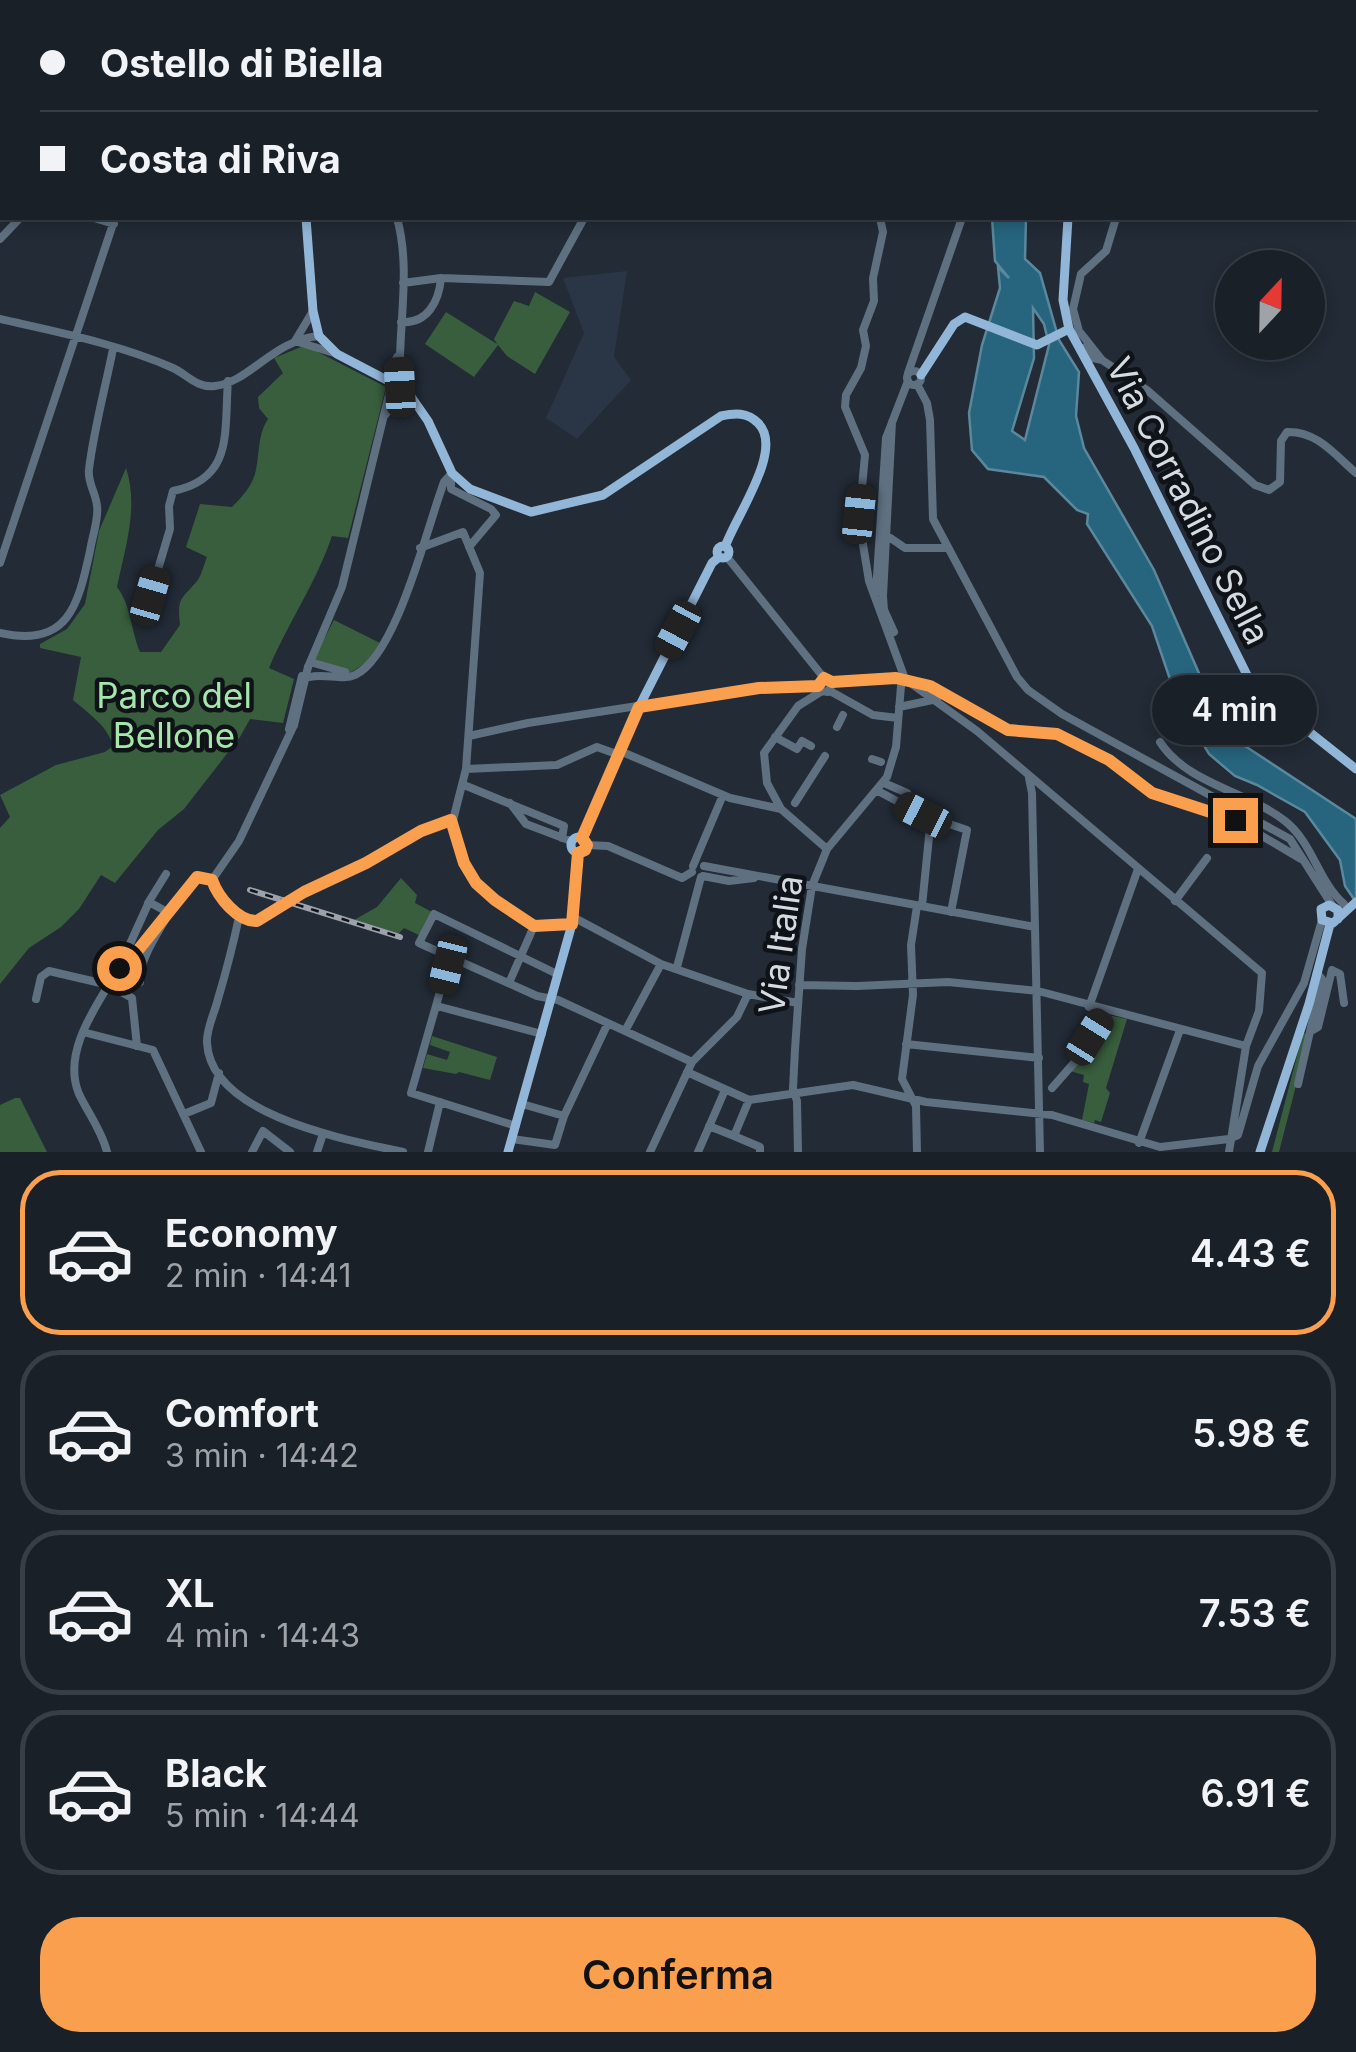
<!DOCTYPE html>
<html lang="it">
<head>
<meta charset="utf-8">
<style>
	:root { --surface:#1a2028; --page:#232830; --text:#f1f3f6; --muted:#9fa3a8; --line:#383e45; --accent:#fa9f4e }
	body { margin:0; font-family:Inter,sans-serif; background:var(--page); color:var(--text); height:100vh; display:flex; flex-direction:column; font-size:38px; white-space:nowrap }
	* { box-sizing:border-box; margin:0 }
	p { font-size:32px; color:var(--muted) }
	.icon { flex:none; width:55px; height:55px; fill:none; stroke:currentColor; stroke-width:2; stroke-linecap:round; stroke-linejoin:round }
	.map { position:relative; height:1152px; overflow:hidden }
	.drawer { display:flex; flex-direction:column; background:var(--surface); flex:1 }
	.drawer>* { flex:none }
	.hud { position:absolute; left:0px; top:0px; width:1358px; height:220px; box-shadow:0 5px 15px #0003,0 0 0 2px var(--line); display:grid; align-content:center; height:220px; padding:0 40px; background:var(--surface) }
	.needle { width:65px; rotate:22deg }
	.fabs { position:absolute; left:1215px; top:250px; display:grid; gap:20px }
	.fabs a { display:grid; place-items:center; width:110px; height:110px; border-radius:50%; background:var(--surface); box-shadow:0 5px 15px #0003,0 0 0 2px var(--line); font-size:50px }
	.end { position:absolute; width:45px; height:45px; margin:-22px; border:12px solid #fa9f4e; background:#111; box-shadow:0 0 0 5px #111 }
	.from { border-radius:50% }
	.bubble { position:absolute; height:70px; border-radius:35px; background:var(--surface); box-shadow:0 5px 15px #0003,0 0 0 2px var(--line); font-size:32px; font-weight:600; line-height:70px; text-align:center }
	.car { position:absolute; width:30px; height:60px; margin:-30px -15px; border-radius:12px; box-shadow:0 0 8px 2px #0007; background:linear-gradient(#222 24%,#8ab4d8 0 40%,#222 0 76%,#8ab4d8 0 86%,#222 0) }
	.hud b { display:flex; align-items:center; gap:35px; height:95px; font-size:38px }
	.hud b+b { border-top:2px solid var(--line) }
	.hud i { width:25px; height:25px; background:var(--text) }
	ul { padding:18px 0 0; list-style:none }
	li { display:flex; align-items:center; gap:30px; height:165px; margin:0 20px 15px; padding:0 20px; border:5px solid var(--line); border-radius:40px }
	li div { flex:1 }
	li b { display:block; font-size:38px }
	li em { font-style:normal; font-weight:600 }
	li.active { border-color:var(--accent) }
	li>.icon { width:90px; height:90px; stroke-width:1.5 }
	.cta { display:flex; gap:20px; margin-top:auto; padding:20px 40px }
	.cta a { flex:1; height:115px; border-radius:40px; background:var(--accent); color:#111; font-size:40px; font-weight:600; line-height:115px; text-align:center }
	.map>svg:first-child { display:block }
	.built { fill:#2a3646 }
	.green { fill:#385e3d }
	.water { fill:#27647e; stroke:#5b889c; stroke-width:2.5; fill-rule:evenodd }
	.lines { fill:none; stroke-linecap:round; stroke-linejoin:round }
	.stream { stroke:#5b889c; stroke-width:2.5 }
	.minor { stroke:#5f7081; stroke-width:8 }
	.major { stroke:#92b6d8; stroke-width:9 }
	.rail-casing { stroke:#9ca2ab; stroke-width:6 }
	.rail { stroke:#0f1318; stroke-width:2.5; stroke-dasharray:8; stroke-linecap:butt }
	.minor-bridge { stroke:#5f7081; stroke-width:8 }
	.route { stroke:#fa9f4e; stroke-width:12 }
	.labels { text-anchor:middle; stroke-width:9; stroke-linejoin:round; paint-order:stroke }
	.street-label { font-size:35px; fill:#d5dbe2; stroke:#0f1318 }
	.park-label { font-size:35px; fill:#a5e6ab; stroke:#0f1318 }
</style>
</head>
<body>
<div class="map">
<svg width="1356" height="1152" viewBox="0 0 1356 1152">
	<rect width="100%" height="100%" fill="#222b36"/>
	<path class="built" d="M627,271L614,357L631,380L577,439L546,418L584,333L563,278Z"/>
	<path class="green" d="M535,292L570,312L535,374L507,356L498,345L474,377L425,344L446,312L497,344L494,339L514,301L529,306Z
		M301,347L312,349L386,387L348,538L332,536C316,583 288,623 269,668L294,679L283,723L250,719L240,737L184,809L158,830L115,883L101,875L79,909L61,927L29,948L0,984V828L10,817L0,795L56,765L105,752L113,746C108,726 88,713 73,700L81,657L40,648V644L67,629L85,604L99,531L126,468C139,507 125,548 117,587C131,605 131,631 140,652H161L180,625C177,597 181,600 197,581C202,575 204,563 207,557L186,547L200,504L232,507C242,497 251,487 255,474C260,456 257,435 268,419L259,408L258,397L283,373L274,358Z
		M334,620L380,643L366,663L348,674L313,660Z
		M401,878L417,895L415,903L432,912L421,936L404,928L398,934L354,920L377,907Z
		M1108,1015L1127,1019L1106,1088L1110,1093L1101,1122L1095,1120L1094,1123L1082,1120L1089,1084L1083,1082L1084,1075L1070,1071Z
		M1303,1033L1309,1035L1279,1152H1272Z
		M432,1036L497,1057L490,1080L459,1072L456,1074L423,1068L427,1054L447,1060L450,1052L430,1045Z
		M15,1098H20L47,1152H0V1105Z"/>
	<path class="water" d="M992,218H1026L1025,259L1040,273L1059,340L1079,372L1076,416L1084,448L1154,570L1212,703L1242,744L1356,819V902L1345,886L1340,860L1305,812L1257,785L1235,776L1209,754L1177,700L1152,626L1087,524L1088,514L1077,510L1044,477L988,469L972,450L969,413L982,345L1000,288L998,267L1009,278L995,261ZM1033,308L1044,324L1049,345L1025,440L1012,431L1034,358Z"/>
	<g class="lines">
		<path class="stream" d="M1001,0V2"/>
		<path class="minor" d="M94,0L95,2
			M397,0L398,2
			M565,0L567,2
			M609,0L610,2
			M847,0L849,2
			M749,2L750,0
			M1009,2L1010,0
			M1355,22H1356
			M94,218L114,224
			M397,218C412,272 397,331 400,387
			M0,239L20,218
			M403,283L441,278L549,282L584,218
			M0,319C57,332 119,344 173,368C188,375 196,388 215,386C250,382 273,340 319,336
			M401,322C427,324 439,302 441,278
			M295,341L334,353
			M295,341L313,311
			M1083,348L1093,358L1102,360L1079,331L1073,309L1081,274L1106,251L1116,218
			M1102,360L1147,390L1255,485L1269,490L1280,482L1281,441L1287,432C1317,431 1334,454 1356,473
			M907 378a7 7 0 1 1 14 0a7 7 0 1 1-14 0Z
			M908,373L962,218
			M387,380L397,357
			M917,384L927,403L930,420L933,519L1017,677L1028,690L1062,714L1290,839L1332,905
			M385,415L392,406L412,398
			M892,422L883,596L884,610L894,632
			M451,477V489L491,509L496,515L469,547
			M886,535L905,548H947
			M420,548L463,532L480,573L466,769L452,824L464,863L476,883L495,900L534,926L572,924
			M727,557L824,678
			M0,563L115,218
			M876,592L886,438L908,381
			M150,596L170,529L169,506L173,491C234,479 224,432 228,381
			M0,633C68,648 78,606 90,551C92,537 99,519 97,506C96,493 87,482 89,469C94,429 105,389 113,349
			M310,662L345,672
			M308,667L342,587L392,382
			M310,677C324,673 343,681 355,675C397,655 427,527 444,482L452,473
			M905,679L977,731L1262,973L1259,1011L1246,1046L1229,1152
			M833,682L828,692L822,691L818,686L824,678L833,682L905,679L930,687L1008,730L1057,734L1109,760L1152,793L1235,820L1301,859
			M830,691L873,715L898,718
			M899,707L937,699
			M837,727L843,715
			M289,729L302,676
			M469,736L528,723L759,687L818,686
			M775,737L797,749L802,741L811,746
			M1160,742C1187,784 1247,791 1285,821C1313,843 1318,881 1344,904
			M620,751L730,798L781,809L827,849
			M872,759L881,762
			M466,769L557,765L597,747L619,755
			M1029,778L1032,793L1040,1152
			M884,783L907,793L903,804
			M464,785L564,826L562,838
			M878,791L923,815L967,830L951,912
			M510,803L526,824L571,841
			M795,803L825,756
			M781,809L767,783L764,753L798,706L822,691
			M587,845L608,846L682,878L692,872
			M693,866L723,795
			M704,866L1035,927
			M703,876L729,881L754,878
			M212,880C218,896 238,922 257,921L303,892L366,863L421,831L451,820
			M1175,901L1207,858
			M149,902L169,913C158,933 139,959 140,982L119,968Z
			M148,903L166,874
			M917,906L911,945L913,995L902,1079L916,1106L917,1152
			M922,906L930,827L923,815
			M239,917C233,945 226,972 218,999C215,1012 206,1029 207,1043C211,1116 348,1140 403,1152
			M573,917L661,964L748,994L798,1003
			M450,957L411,1093L516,1126
			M677,967L701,877
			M557,974L434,914L419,943L537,996L558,1000L692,1062
			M509,983L534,926
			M799,985L857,986L948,982L1038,991L1246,1046
			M36,999L41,977L49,971L109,985L132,998L137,1046
			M437,1006L542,1034
			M1089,1007L1138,869
			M625,1031L661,964
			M1311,1031L1318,1027L1332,970L1340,974L1344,1003
			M83,1032L153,1050L201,1152
			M906,1044L1039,1058
			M687,1072L749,1100L853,1085L926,1102L1052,1115L1160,1147L1229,1139L1238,1135L1258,1066L1304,983L1322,920
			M1298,1084L1322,979L1317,973
			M1052,1088L1074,1063L1106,1012
			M749,1100L734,1136L760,1147V1152
			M522,1104L564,1116L608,1023
			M184,1114L211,1103L219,1073
			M709,1126L734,1136
			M512,1139L555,1145L564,1116
			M1139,1143L1180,1030
			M107,1152C102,1131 88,1113 79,1094C61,1051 98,1004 119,968L122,969L197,877L212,880L239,841L294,725
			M252,1152L263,1131L290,1152
			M317,1152L323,1134
			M428,1152L440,1102
			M650,1152L692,1062L737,1017L748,994
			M698,1152L725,1090
			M798,1152L797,1101L793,1089L795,1049L802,949L812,886L827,849L887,777L896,747L901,686L905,679L869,581L859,520L865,455L845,407L846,395L861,368L866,346L863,330L874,301L873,278L883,232L880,218"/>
		<path class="major" d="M278,2V0
			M1142,2L1146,0
			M306,218L313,311L319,336L337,354L400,387L412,398L428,421L452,473L470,489L531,512L603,495L721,416C735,413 747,412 758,423C785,449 735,517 725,547
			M1068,218L1063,300L1069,329L1134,448L1246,673L1254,688L1356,769
			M921,375L954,324L965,317L1037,345L1069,329
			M717 552a6 6 0 1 1 12 0a6 6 0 1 1-12 0Z
			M571 845a8 8 0 1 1 16 0a8 8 0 1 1-16 0Z
			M583,838L639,707L712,563L719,557
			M1338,919V910L1329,905L1321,909L1322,920L1333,923L1356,902
			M508,1152L572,924L578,853
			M1260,1152L1309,1004L1330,924"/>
		<defs>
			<path id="rail" d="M250,890L400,937"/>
		</defs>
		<use href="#rail" class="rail-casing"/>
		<use href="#rail" class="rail"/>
		<path class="minor-bridge" d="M294,725L308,667"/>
	</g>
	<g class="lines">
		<path class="route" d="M119,968L122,970L197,877L212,880C218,897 238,922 257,921L304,892L366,863L421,831L451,820L464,863L476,883L495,900L534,926L572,924L578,853L585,850L587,845L582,838L639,707L759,688L818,686L824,678L832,682L896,678L930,686L1008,730L1057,734L1109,760L1152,793L1235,820"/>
	</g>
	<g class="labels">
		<g class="street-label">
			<text transform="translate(1188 501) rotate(63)" y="12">Via Corradino Sella</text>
			<text transform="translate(781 945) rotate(-82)" y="12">Via Italia</text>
		</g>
		<g class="park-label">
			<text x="174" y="708">Parco del<tspan x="174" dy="40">Bellone</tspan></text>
		</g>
	</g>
</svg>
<div class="fabs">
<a><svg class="needle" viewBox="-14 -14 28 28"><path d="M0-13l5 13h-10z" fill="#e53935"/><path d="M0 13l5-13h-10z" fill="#9fa3a8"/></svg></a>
</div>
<i class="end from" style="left:119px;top:968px"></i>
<i class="end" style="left:1235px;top:820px"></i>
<div class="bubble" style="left:1152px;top:675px;width:165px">4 min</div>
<i class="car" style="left:400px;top:387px;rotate:357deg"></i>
<i class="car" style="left:859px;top:514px;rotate:6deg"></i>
<i class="car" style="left:150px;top:596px;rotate:16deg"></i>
<i class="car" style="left:678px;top:630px;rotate:208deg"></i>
<i class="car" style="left:923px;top:815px;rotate:297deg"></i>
<i class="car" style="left:448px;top:965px;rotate:194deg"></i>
<i class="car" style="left:1090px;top:1037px;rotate:32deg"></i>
<div class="hud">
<b><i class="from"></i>Ostello di Biella</b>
<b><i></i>Costa di Riva</b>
</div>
</div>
<section class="drawer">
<ul>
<li class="active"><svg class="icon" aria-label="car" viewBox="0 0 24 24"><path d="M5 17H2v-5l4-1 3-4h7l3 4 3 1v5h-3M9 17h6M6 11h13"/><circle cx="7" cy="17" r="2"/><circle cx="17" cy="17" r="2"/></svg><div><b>Economy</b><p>2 min · 14:41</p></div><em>4.43 €</em></li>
<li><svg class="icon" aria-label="car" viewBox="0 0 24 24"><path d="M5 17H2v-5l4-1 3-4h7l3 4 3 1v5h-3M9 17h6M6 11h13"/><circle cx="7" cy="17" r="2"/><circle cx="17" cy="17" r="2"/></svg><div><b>Comfort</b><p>3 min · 14:42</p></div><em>5.98 €</em></li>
<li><svg class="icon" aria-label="car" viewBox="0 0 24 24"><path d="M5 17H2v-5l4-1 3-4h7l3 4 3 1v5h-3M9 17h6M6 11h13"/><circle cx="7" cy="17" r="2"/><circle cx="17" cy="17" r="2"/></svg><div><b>XL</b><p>4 min · 14:43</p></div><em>7.53 €</em></li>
<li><svg class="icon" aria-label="car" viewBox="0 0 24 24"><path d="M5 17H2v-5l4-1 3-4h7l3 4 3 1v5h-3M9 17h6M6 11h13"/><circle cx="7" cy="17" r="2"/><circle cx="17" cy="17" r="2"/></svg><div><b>Black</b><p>5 min · 14:44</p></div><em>6.91 €</em></li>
</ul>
<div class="cta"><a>Conferma</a></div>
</section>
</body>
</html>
